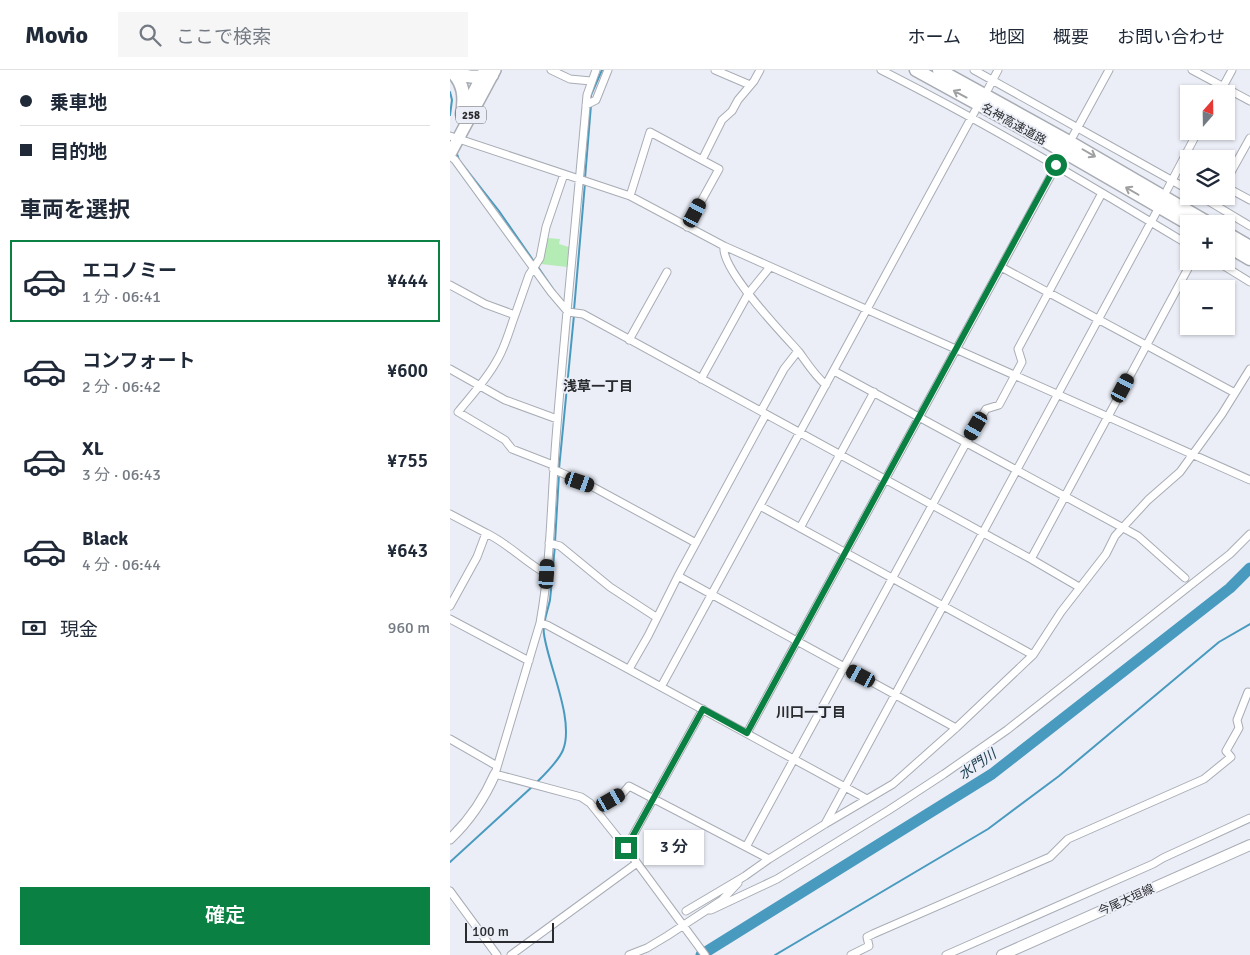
<!DOCTYPE html>
<html lang="ja">
<head>
<meta charset="utf-8">
<style>
	:root { --surface:#fff; --page:#f6f6f7; --text:#1f2937; --muted:#747a83; --line:#e0e1e3; --accent:#0b8043 }
	body { margin:0; font-family:Signika,"Noto Sans JP",sans-serif; background:var(--page); color:var(--text); height:100vh; display:flex; flex-direction:column; font-size:19px; white-space:nowrap }
	* { box-sizing:border-box; margin:0 }
	p { font-size:16px; color:var(--muted) }
	.icon { flex:none; width:28px; height:28px; fill:none; stroke:currentColor; stroke-width:2; stroke-linecap:round; stroke-linejoin:round }
	.map { position:relative; flex:1; overflow:hidden }
	.sheet { display:flex; flex-direction:column; background:var(--surface); width:450px }
	.sheet>* { flex:none }
	.top-card { display:grid; align-content:center; height:110px; padding:0 20px; background:var(--surface) }
	.needle { width:32px; rotate:20deg }
	.tools { position:absolute; left:730px; top:15px; display:grid; gap:10px }
	.tools a { display:grid; place-items:center; width:55px; height:55px; border-radius:0px; background:var(--surface); box-shadow:0 1px 4px #0004; font-size:25px }
	.scale { position:absolute; left:15px; bottom:12px; width:89px; box-sizing:border-box; padding-left:5px; border:2px solid #292b2e; border-top:0; font-size:14px; line-height:18px; white-space:nowrap; color:#292b2e; -webkit-text-stroke:4px #ebeef7; paint-order:stroke }
	.end { position:absolute; width:22px; height:22px; margin:-11px; border:6px solid #0b8043; background:#fff; box-shadow:0 0 0 2px #fff }
	.from { border-radius:50% }
	.bubble { position:absolute; height:35px; border-radius:0px; background:var(--surface); box-shadow:0 1px 4px #0004; font-size:16px; font-weight:600; line-height:35px; text-align:center }
	.car { position:absolute; width:15px; height:30px; margin:-15px -8px; border-radius:6px; box-shadow:0 0 4px 1px #0007; background:linear-gradient(#222 24%,#8ab4d8 0 40%,#222 0 76%,#8ab4d8 0 86%,#222 0) }
	.top-card b { display:flex; align-items:center; gap:18px; height:48px; font-size:19px }
	.top-card b+b { border-top:1px solid var(--line) }
	.top-card i { width:12px; height:12px; background:var(--text) }
	ul { padding:0; list-style:none }
	li { display:flex; align-items:center; gap:15px; height:82px; margin:0 10px 8px; padding:0 10px; border:2px solid transparent; border-radius:0px }
	li div { flex:1 }
	li b { display:block; font-size:19px }
	li em { font-style:normal; font-weight:600 }
	li.selected { border-color:var(--accent) }
	li>.icon { width:45px; height:45px; stroke-width:1.5 }
	h2 { padding:0 20px; font-size:22px; line-height:60px }
	.pay { display:flex; align-items:center; gap:12px; height:55px; padding:0 20px; font-size:19px }
	.pay p { margin-inline-start:auto }
	.cta { display:flex; gap:10px; margin-top:auto; padding:10px 20px }
	.cta a { flex:1; height:58px; border-radius:0px; background:var(--accent); color:#fff; font-size:20px; font-weight:600; line-height:58px; text-align:center }
	header { display:flex; align-items:center; gap:30px; box-sizing:border-box; height:70px; padding:0 25px; background:var(--surface); border-bottom:1px solid var(--line) }
	header strong { font-size:24px }
	nav { display:flex; gap:28px; margin-inline-start:auto; font-size:18px }
	.search { width:350px; height:45px; background:var(--page); display:flex; align-items:center; gap:12px; box-sizing:border-box; padding:0 18px; border-radius:0px; color:var(--muted); font-size:19px }
	main { display:flex; flex:1; min-height:0 }
	.map>svg:first-child { display:block }
	.green { fill:#b5ecb6 }
	.lines { fill:none; stroke-linecap:round; stroke-linejoin:round }
	.stream { stroke:#499abf; stroke-width:2 }
	.river { stroke:#499abf; stroke-width:11 }
	.minor-casing { stroke:#a8acb4; stroke-width:9 }
	.tertiary-casing { stroke:#a8acb4; stroke-width:11 }
	.secondary-casing { stroke:#a8acb4; stroke-width:12 }
	.trunk-casing { stroke:#a8acb4; stroke-width:14 }
	.motorway-casing { stroke:#a8acb4; stroke-width:15 }
	.minor { stroke:#fff; stroke-width:7 }
	.tertiary { stroke:#fff; stroke-width:9 }
	.secondary { stroke:#fff; stroke-width:10 }
	.trunk { stroke:#fff; stroke-width:11 }
	.motorway { stroke:#fff; stroke-width:12 }
	.oneway { stroke:#9fa0a1 }
	.route { stroke:#0b8043; stroke-width:6 }
	.labels { text-anchor:middle; stroke-width:4; stroke-linejoin:round; paint-order:stroke }
	.shield { fill:#ebeef7; stroke:#63666a; stroke-width:1 }
	.shield-label { font-size:11px; font-weight:bold; fill:#292b2e }
	.street-label { font-size:12px; fill:#292b2e; stroke:#ebeef7 }
	.neighbourhood-label { font-size:14px; font-weight:bold; fill:#292b2e; stroke:#ebeef7 }
	.water-label { font-size:14px; font-style:italic; fill:#1b3f4f; stroke:#ebeef7 }
</style>
</head>
<body>
<header>
<strong>Movio</strong>
<div class="search"><svg class="icon" aria-label="search" viewBox="0 0 24 24"><circle cx="10" cy="10" r="6"/><path d="M15 15l6 6"/></svg>ここで検索</div>
<nav><a>ホーム</a><a>地図</a><a>概要</a><a>お問い合わせ</a></nav>
</header>
<main>
<section class="sheet">
<div class="top-card">
<b><i class="from"></i>乗車地</b>
<b><i></i>目的地</b>
</div>
<h2>車両を選択</h2>
<ul>
<li class="selected"><svg class="icon" aria-label="car" viewBox="0 0 24 24"><path d="M5 17H2v-5l4-1 3-4h7l3 4 3 1v5h-3M9 17h6M6 11h13"/><circle cx="7" cy="17" r="2"/><circle cx="17" cy="17" r="2"/></svg><div><b>エコノミー</b><p>1 分 · 06:41</p></div><em>¥444</em></li>
<li><svg class="icon" aria-label="car" viewBox="0 0 24 24"><path d="M5 17H2v-5l4-1 3-4h7l3 4 3 1v5h-3M9 17h6M6 11h13"/><circle cx="7" cy="17" r="2"/><circle cx="17" cy="17" r="2"/></svg><div><b>コンフォート</b><p>2 分 · 06:42</p></div><em>¥600</em></li>
<li><svg class="icon" aria-label="car" viewBox="0 0 24 24"><path d="M5 17H2v-5l4-1 3-4h7l3 4 3 1v5h-3M9 17h6M6 11h13"/><circle cx="7" cy="17" r="2"/><circle cx="17" cy="17" r="2"/></svg><div><b>XL</b><p>3 分 · 06:43</p></div><em>¥755</em></li>
<li><svg class="icon" aria-label="car" viewBox="0 0 24 24"><path d="M5 17H2v-5l4-1 3-4h7l3 4 3 1v5h-3M9 17h6M6 11h13"/><circle cx="7" cy="17" r="2"/><circle cx="17" cy="17" r="2"/></svg><div><b>Black</b><p>4 分 · 06:44</p></div><em>¥643</em></li>
</ul>
<div class="pay"><svg class="icon" aria-label="cash" viewBox="0 0 24 24"><path d="M3 7h18v10H3z"/><circle cx="12" cy="12" r="2"/></svg>現金<p>960 m</p></div>
<div class="cta"><a>確定</a></div>
</section>
<div class="map">
<svg width="800" height="885" viewBox="0 0 800 885">
	<rect width="100%" height="100%" fill="#ebeef7"/>
	<path class="green" d="M97,168L110,169L109,174L119,177L117,197L91,194Z"/>
	<g class="lines">
		<path class="stream" d="M0,22L2,30L0,45
			M141,31V25L152,0
			M7,84L9,90L49,141L85,193
			M135,108L141,35
			M88,197L105,222
			M124,240L135,113
			M109,399L124,245
			M105,472L109,404
			M86,713C95,704 108,692 113,680C125,650 98,595 94,564C92,554 98,540 100,530C102,512 103,494 105,476
			M0,792L83,716
			M325,885L538,759L609,706L769,572L800,554"/>
		<path class="river" d="M251,885L542,704L780,518L800,498"/>
		<defs>
			<path id="minor" d="M101,0L120,9L141,11
				M146,0L137,25C127,140 115,254 106,368C101,430 101,492 90,553L45,704L131,727L140,733L176,778L255,885
				M265,0L300,15
				M431,0C536,53 638,114 739,175
				M524,0L739,120
				M742,0L800,31
				M538,19L548,0
				M769,24L782,0
				M136,35L146,30L158,0
				M0,66L180,126L274,176L800,410
				M623,66L659,0
				M0,86L5,90L101,222L118,242L133,244L581,489L629,517
				M776,111L800,68
				M776,117L800,130
				M717,120L748,61
				M180,126L200,62L252,90
				M750,126L800,156
				M237,157L269,99L252,90L272,50L282,41L288,30L304,11L310,0
				M274,176C270,199 333,264 349,282C357,293 365,306 376,315
				M766,191L800,212
				M551,197L785,323
				M0,215L35,234L65,245L79,205L90,188L96,157L114,104
				M65,245C59,261 55,278 46,292C36,310 21,326 8,342L55,370L62,379L103,395
				M179,270L217,202
				M0,299L55,330L107,349
				M384,301L688,466L735,508
				M251,309L298,224L320,197
				M311,341L334,299L348,281
				M103,399L143,417L246,473
				M310,436L583,585
				M0,444L36,463
				M350,458L424,322
				M99,473L110,476L160,517L206,547
				M581,489L742,191
				M228,506L506,658
				M0,536L27,487L36,463C59,474 76,493 97,504
				M0,549L79,591
				M90,553L97,555L417,729
				M179,599L198,566L228,506L316,344
				M211,617L525,41
				M297,663L611,87
				M0,669L47,696
				M145,739L173,723L179,716L319,789
				M375,754L707,141
				M296,777L516,373L536,339L549,335L572,292L568,279L652,123
				M176,778L253,639
				M0,821L47,885
				M257,840H261L327,809L439,740L494,704L557,660L780,484L800,464
				M236,841L295,806L319,789L375,754L443,714L506,658L583,585L611,542L656,484L665,466L698,430L730,402L772,344L800,299
				M61,885L187,793
				M179,885L197,878L217,866L272,830L288,813
				M401,885L419,876L417,867L423,864L600,787L618,769L754,709L781,687L776,681L789,658L787,650L798,622L800,623
				M496,885L703,794L713,788L800,748"/>
			<path id="tertiary" d="M0,769C20,750 34,729 45,704"/>
			<path id="secondary" d="M552,885L800,775"/>
			<path id="trunk" d="M13,43L35,0
				M0,84L45,0"/>
			<path id="motorway" d="M2,0C15,8 27,8 42,5L38,0
				M466,0L590,68L739,154
				M489,0L621,73L760,154
				M1,1C14,13 15,27 12,44
				M776,163L800,177
				M776,175L800,189"/>
		</defs>
		<use href="#minor" class="minor-casing"/>
		<use href="#tertiary" class="tertiary-casing"/>
		<use href="#secondary" class="secondary-casing"/>
		<use href="#trunk" class="trunk-casing"/>
		<use href="#motorway" class="motorway-casing"/>
		<use href="#minor" class="minor"/>
		<use href="#tertiary" class="tertiary"/>
		<use href="#secondary" class="secondary"/>
		<use href="#trunk" class="trunk"/>
		<use href="#motorway" class="motorway"/>
	</g>
	<defs><path id="oneway-shaft" d="M-6 0H5M1.5-3L5.5 0L1.5 3" fill="none" stroke-width="1.6" stroke-linecap="round" stroke-linejoin="round" transform="scale(1.25)"/></defs>
	<g class="oneway">
		<use href="#oneway-shaft" transform="translate(510 24) rotate(-152)"/>
		<use href="#oneway-shaft" transform="translate(639 83) rotate(30)"/>
		<use href="#oneway-shaft" transform="translate(682 121) rotate(-150)"/>
	</g>
	<g class="lines">
		<path class="route" d="M176,778L253,639L297,663L606,95"/>
	</g>
	<g class="labels">
		<rect class="shield" x="6" y="36.5" width="30" height="17" rx="4"/>
		<g class="shield-label">
			<text x="21" y="49">258</text>
		</g>
		<g class="street-label">
			<text transform="translate(564 54) rotate(29)" y="4">名神高速道路</text>
			<text transform="translate(676 830) rotate(-24)" y="4">今尾大垣線</text>
		</g>
		<g class="neighbourhood-label">
			<text x="148" y="321">浅草一丁目</text>
			<text x="361" y="647">川口一丁目</text>
		</g>
		<g class="water-label">
			<text transform="translate(527 694) rotate(-34)" y="5">水門川</text>
		</g>
	</g>
</svg>
<div class="tools">
<a><svg class="needle" viewBox="-14 -14 28 28"><path d="M0-13l5 13h-10z" fill="#e53935"/><path d="M0 13l5-13h-10z" fill="#747a83"/></svg></a>
<a><svg class="icon" aria-label="layers" viewBox="0 0 24 24"><path d="M12 4l9 5-9 5-9-5zM3 14l9 5 9-5"/></svg></a>
<a>+</a>
<a>−</a>
</div>
<div class="scale">100 m</div>
<i class="end from" style="left:606px;top:95px"></i>
<i class="end" style="left:176px;top:778px"></i>
<div class="bubble" style="left:194px;top:760px;width:60px">3 分</div>
<i class="car" style="left:245px;top:143px;rotate:28deg"></i>
<i class="car" style="left:673px;top:318px;rotate:28deg"></i>
<i class="car" style="left:526px;top:356px;rotate:210deg"></i>
<i class="car" style="left:130px;top:412px;rotate:109deg"></i>
<i class="car" style="left:97px;top:504px;rotate:4deg"></i>
<i class="car" style="left:411px;top:606px;rotate:298deg"></i>
<i class="car" style="left:161px;top:730px;rotate:60deg"></i>
</div>
</main>
</body>
</html>
